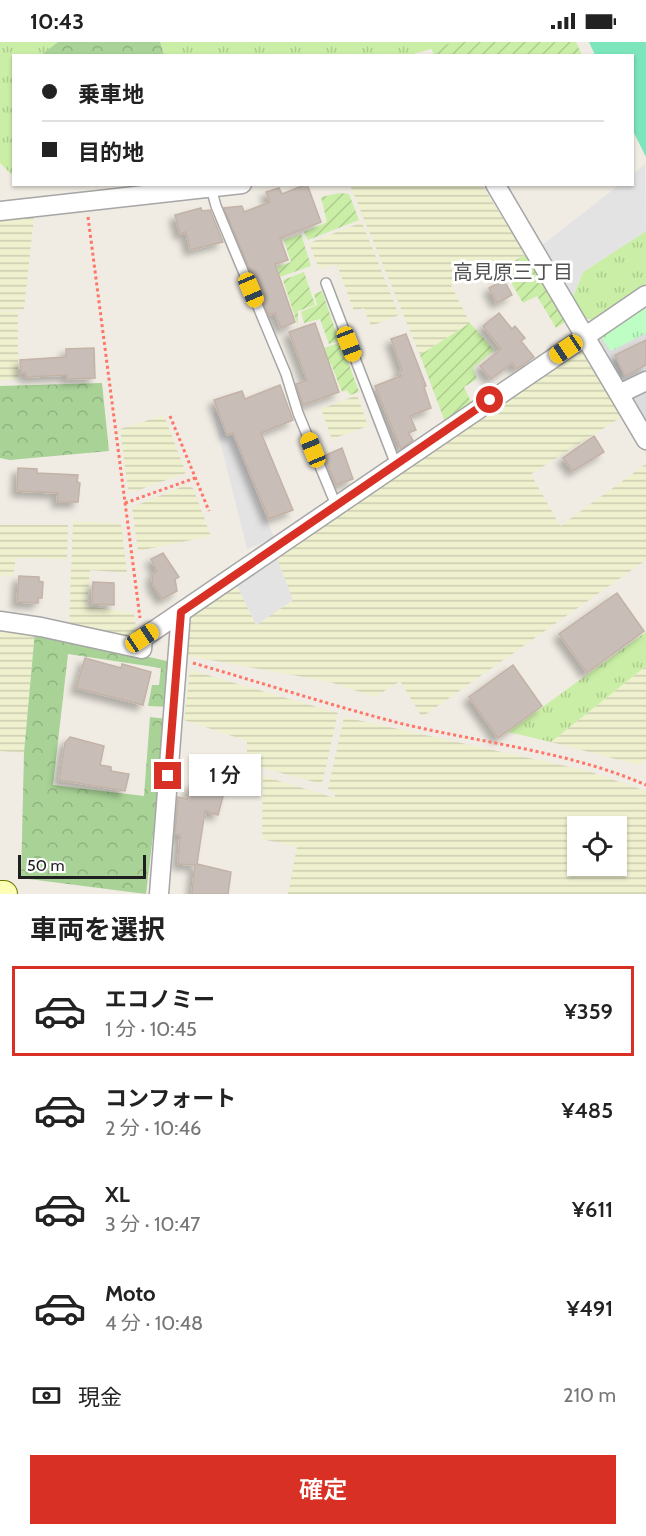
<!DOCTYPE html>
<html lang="ja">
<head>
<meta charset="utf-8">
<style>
	:root { --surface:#fff; --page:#f6f6f6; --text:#222; --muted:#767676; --line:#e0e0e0; --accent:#d93025 }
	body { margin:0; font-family:Cabin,"Noto Sans JP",sans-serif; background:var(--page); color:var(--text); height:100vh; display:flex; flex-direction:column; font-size:22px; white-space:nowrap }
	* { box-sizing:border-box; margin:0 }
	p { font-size:20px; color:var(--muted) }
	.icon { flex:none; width:33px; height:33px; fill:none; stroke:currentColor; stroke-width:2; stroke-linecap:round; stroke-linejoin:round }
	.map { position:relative; height:852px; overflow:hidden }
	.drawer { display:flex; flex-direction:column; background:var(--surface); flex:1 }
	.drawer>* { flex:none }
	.top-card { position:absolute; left:12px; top:12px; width:622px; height:132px; border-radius:0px; box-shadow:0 2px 4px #0004; display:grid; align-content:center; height:132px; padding:0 30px; background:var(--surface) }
	.tools { position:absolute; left:567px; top:774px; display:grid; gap:12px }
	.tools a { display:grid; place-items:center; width:60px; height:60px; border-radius:0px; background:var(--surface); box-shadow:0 2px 4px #0004; font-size:30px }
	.scale { position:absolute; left:18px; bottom:15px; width:128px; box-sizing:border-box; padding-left:6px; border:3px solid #1f1f1f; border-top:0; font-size:16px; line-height:21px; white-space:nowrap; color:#1f1f1f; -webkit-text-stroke:4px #fff; paint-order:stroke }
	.end { position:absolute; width:27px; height:27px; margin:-14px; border:8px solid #d93025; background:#fff; box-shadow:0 0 0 3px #fff }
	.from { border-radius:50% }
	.bubble { position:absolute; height:42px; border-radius:0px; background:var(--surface); box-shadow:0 2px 4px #0004; font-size:20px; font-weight:600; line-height:42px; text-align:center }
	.car { position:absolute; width:18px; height:36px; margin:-18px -9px; border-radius:8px; box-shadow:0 0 4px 2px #0007; background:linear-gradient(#f5c518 24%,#345 0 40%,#f5c518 0 76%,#345 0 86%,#f5c518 0) }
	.top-card b { display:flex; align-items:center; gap:21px; height:57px; font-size:22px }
	.top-card b+b { border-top:2px solid var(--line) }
	.top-card i { width:15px; height:15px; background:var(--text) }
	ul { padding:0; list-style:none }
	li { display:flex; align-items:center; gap:18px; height:90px; margin:0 12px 9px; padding:0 18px; border:3px solid transparent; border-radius:0px }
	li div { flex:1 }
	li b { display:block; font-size:22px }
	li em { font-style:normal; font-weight:600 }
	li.active { border-color:var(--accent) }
	li>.icon { width:54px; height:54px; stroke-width:1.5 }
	h2 { padding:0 30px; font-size:27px; line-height:72px }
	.pay { display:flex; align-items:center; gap:15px; height:66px; padding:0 30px; font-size:22px }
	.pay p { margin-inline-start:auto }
	.action { display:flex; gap:12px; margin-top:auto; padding:12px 30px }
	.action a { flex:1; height:69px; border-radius:0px; background:var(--accent); color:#fff; font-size:24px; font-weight:600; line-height:69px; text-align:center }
	.status { display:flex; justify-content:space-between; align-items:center; height:42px; padding:0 30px; background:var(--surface); direction:ltr }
	.status svg { height:16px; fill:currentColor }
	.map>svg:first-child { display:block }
	.residential { fill:#dddcdc }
	.farmland { fill:url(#farmland-rules); fill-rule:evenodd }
	.grass { fill:url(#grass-tufts) }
	.forest { fill:url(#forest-crowns) }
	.park { fill:url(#park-tufts) }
	.garden { fill:url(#garden-furrows) }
	.pitch { fill:#7ce5bc }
	.parking { fill:#e3e3e3 }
	.building { fill:#c8beb7; stroke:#c3b2a5; stroke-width:1.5; filter:url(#shadow) }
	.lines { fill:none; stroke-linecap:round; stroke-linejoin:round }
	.lane-casing { stroke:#a6a6a6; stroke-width:12 }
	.street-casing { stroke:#a6a6a6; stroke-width:21 }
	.secondary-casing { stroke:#6f7b00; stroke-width:28 }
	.path { stroke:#ff7566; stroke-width:3; stroke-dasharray:3 3; stroke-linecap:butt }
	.lane { stroke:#fff; stroke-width:9 }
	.street { stroke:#fff; stroke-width:18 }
	.secondary { stroke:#fbfeb4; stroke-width:26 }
	.route { stroke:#d93025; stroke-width:8 }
	.labels { text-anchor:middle; stroke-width:6; stroke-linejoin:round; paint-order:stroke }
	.neighbourhood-label { font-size:20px; fill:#525252; stroke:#fff }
</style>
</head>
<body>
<div class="status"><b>10:43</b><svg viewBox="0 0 49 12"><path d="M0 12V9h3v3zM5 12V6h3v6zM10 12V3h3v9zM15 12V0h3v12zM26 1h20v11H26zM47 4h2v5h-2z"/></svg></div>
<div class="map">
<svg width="646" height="852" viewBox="0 0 646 852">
	<defs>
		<pattern id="farmland-rules" width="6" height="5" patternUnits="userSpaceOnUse" patternTransform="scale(1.5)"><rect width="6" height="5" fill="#eef0ce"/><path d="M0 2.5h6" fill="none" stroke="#cccdb0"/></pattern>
		<pattern id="grass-tufts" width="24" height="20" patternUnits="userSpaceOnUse" patternTransform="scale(1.5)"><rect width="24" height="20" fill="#caeea6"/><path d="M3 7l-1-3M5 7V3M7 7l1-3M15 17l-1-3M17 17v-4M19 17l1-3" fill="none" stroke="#adcc8e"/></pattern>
		<pattern id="forest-crowns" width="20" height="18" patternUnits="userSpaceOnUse" patternTransform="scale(1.5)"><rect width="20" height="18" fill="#a8d296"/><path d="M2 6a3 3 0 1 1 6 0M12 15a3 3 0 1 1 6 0" fill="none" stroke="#90b481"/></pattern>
		<pattern id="park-tufts" width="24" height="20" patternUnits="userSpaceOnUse" patternTransform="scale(1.5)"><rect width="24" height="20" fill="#befdc3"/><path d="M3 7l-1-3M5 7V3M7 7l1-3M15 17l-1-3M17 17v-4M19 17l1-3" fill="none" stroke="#a3d8a7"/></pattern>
		<pattern id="garden-furrows" width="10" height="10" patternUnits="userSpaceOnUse" patternTransform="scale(1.5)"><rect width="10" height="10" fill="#caeea6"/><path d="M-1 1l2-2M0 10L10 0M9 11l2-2" fill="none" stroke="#adcc8e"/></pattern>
		<filter id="shadow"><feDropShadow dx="-5.5" dy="5.5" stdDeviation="3" flood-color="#0004"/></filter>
	</defs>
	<rect width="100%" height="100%" fill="#f0ece4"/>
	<path class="residential" d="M646,259V379L596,292Z"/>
	<path class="farmland" d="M350,143H482L526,213L451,243L470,281L420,313Z
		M34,175L24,267L0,269V178Z
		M362,180L399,273L371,284L364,266L354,269L337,223L319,227L309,201Z
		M18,269V337L0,338V270Z
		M583,306L623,374L531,432L560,484L646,422V518L422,675L400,639L375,655L330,640L188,614L184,609L188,574L236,541L256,583L293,558L277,516L572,310Z
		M357,353L368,384L332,397L321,367Z
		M164,373L186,431L133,450L128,447L120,387Z
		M186,443L193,446L211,494L138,509L132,465Z
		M73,479L121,482L127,531L90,528L87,564L134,571L137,592L131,599L69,585Z
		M0,483H68L67,517L16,516L13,534L0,533Z
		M0,586L35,589L24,711L0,709Z
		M646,624V717L638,723L551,700Z
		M190,628L338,671L322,742L247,722V699L184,678Z
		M344,675L588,729L646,749V852H288L297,805L262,797L263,734L335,756V751L328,747ZM578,784H616V824H578Z"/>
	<path class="grass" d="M0,0H58L41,13L14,14L13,134L0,121Z
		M160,0H456L406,14L164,13Z
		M646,189V242L592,278L583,275L572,257L583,230Z
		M646,590V624L551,700L508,690Z"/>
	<path class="forest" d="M58,0H160L164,13H41Z
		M102,341L109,409L10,418L0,416V344Z
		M35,589L171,620L169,665L148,664L152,643H159L161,626L68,612L53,743L144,754L150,675L167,677L146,852L21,836L24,711Z"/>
	<path class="park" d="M646,264V291L611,309L600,294Z"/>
	<path class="garden" d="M456,0H576L582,13H434L431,6Z
		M340,151L349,152L359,178L308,198L304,190L327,180L321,155Z
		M301,192L311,224L280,235L277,225L291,220L284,198Z
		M526,213L567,279L556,286L537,254L523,261L502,225Z
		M304,230L315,263L298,269V284L283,238Z
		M322,249L339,299L329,302L320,277L304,281L301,270L317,263L314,252Z
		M470,281L494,308L473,326L477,337L464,345L473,364L445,380L420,313Z
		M341,300L359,350L350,353L347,348L342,350L331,322L317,326L311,311Z"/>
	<path class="pitch" d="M589,0H646V115L633,89V14L595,13Z"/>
	<path class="parking" d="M645,122L646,189L583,230L572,257L541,204L619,143L633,142V132Z
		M217,370L227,394L233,392L274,496L247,507L213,371Z
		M277,516L293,558L256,583L236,541Z"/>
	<path class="building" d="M307,142L321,180L280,196L288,218L275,222L295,280L281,286L275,271L269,273L224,166L242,164L244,170L270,160L266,150L279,146L282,152Z
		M201,166L202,169L210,168L223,200L190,208L186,190L180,192L175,173Z
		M504,238L512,253L497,261L489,246Z
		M499,271L512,287L515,284L525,296L521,299L534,315L517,327L512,321L491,337L480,324L501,307L483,284Z
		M315,281L339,350L303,363L296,342L307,338L289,290Z
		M406,292L426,344L424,345L431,366L410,374L416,388L408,391L413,398L401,407L375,344L401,334L399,330L402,328L391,297Z
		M646,298V323L625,334L615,313Z
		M94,306L95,336L67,337V333L26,335V331H21L20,318L66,315V307Z
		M280,343L293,378L261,391L293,468L269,477L233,391L227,393L214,358L242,349L245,357Z
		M594,394L604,410L573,429L563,416Z
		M342,406L353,437L336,443L324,414Z
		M18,426L37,427V431L78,433L77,440L80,441L78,460H57L58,451L17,449Z
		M163,511L179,535L175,537L177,549L162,557L153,543L152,533L157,529L151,517Z
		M19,534L39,535V539L43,540L42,556H38V561L17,560Z
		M93,540L114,541V563L92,562Z
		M617,551L644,589L587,631L559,592Z
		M85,616L121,626L122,622L151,630L143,663L76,646Z
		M513,623L542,664L498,696L469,655Z
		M70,695L104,704L100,723L111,725V729L129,732L125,749L59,738L65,701Z
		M196,739L225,747L218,773L205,769L197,822L231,830L228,852H192L195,823L178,822L180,793L175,792L178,755L187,757L191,742H195Z"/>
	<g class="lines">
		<defs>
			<path id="lane" d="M211,146L216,164L286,332L298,371L336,463
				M326,241L396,423"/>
			<path id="street" d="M495,142L646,398
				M0,169L242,142
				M619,352L646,339
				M0,579L41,585L142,607L143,596L646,253
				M159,852L181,570"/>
			<path id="secondary" d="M0,852H4"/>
		</defs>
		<use href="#lane" class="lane-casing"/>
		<use href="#street" class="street-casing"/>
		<use href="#secondary" class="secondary-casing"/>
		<path class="path" d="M88,175L140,576
			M170,374L209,469
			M125,461L195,436
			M193,621C262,641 330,663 399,681C481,701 568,709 646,743"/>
		<use href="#lane" class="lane"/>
		<use href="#street" class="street"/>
		<use href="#secondary" class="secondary"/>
	</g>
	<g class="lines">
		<path class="route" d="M168,734L181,570L490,358"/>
	</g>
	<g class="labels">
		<g class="neighbourhood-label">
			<text x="513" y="237">高見原三丁目</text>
		</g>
	</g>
</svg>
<div class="tools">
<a><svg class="icon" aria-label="locate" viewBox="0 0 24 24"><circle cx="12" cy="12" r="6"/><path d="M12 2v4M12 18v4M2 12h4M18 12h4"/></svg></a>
</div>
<div class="scale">50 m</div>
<i class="end from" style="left:490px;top:358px"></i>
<i class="end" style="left:168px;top:734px"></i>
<div class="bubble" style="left:189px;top:712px;width:72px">1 分</div>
<i class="car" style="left:251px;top:248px;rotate:157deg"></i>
<i class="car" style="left:349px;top:302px;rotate:159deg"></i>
<i class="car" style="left:566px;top:307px;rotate:236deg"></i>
<i class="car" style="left:313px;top:408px;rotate:338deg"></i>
<i class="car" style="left:142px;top:596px;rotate:56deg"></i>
<div class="top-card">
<b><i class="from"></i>乗車地</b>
<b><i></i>目的地</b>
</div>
</div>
<section class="drawer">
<h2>車両を選択</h2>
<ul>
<li class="active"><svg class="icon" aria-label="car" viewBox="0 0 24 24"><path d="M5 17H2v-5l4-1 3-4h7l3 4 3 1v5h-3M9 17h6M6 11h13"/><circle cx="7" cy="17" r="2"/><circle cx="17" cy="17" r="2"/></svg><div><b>エコノミー</b><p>1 分 · 10:45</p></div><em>¥359</em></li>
<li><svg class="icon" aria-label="car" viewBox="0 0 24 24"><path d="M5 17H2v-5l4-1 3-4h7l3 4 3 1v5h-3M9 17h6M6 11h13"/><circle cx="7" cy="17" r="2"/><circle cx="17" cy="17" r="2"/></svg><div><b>コンフォート</b><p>2 分 · 10:46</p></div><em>¥485</em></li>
<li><svg class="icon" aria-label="car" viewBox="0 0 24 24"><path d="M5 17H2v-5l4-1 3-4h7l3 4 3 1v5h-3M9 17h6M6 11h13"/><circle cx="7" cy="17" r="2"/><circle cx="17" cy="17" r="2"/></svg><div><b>XL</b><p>3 分 · 10:47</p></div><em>¥611</em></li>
<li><svg class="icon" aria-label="car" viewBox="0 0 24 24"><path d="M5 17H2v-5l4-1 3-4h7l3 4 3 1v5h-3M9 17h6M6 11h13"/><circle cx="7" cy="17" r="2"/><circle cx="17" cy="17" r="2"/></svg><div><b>Moto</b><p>4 分 · 10:48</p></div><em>¥491</em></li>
</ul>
<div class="pay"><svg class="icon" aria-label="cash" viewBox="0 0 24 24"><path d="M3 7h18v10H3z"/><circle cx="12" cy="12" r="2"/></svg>現金<p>210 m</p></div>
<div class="action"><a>確定</a></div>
</section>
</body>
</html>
